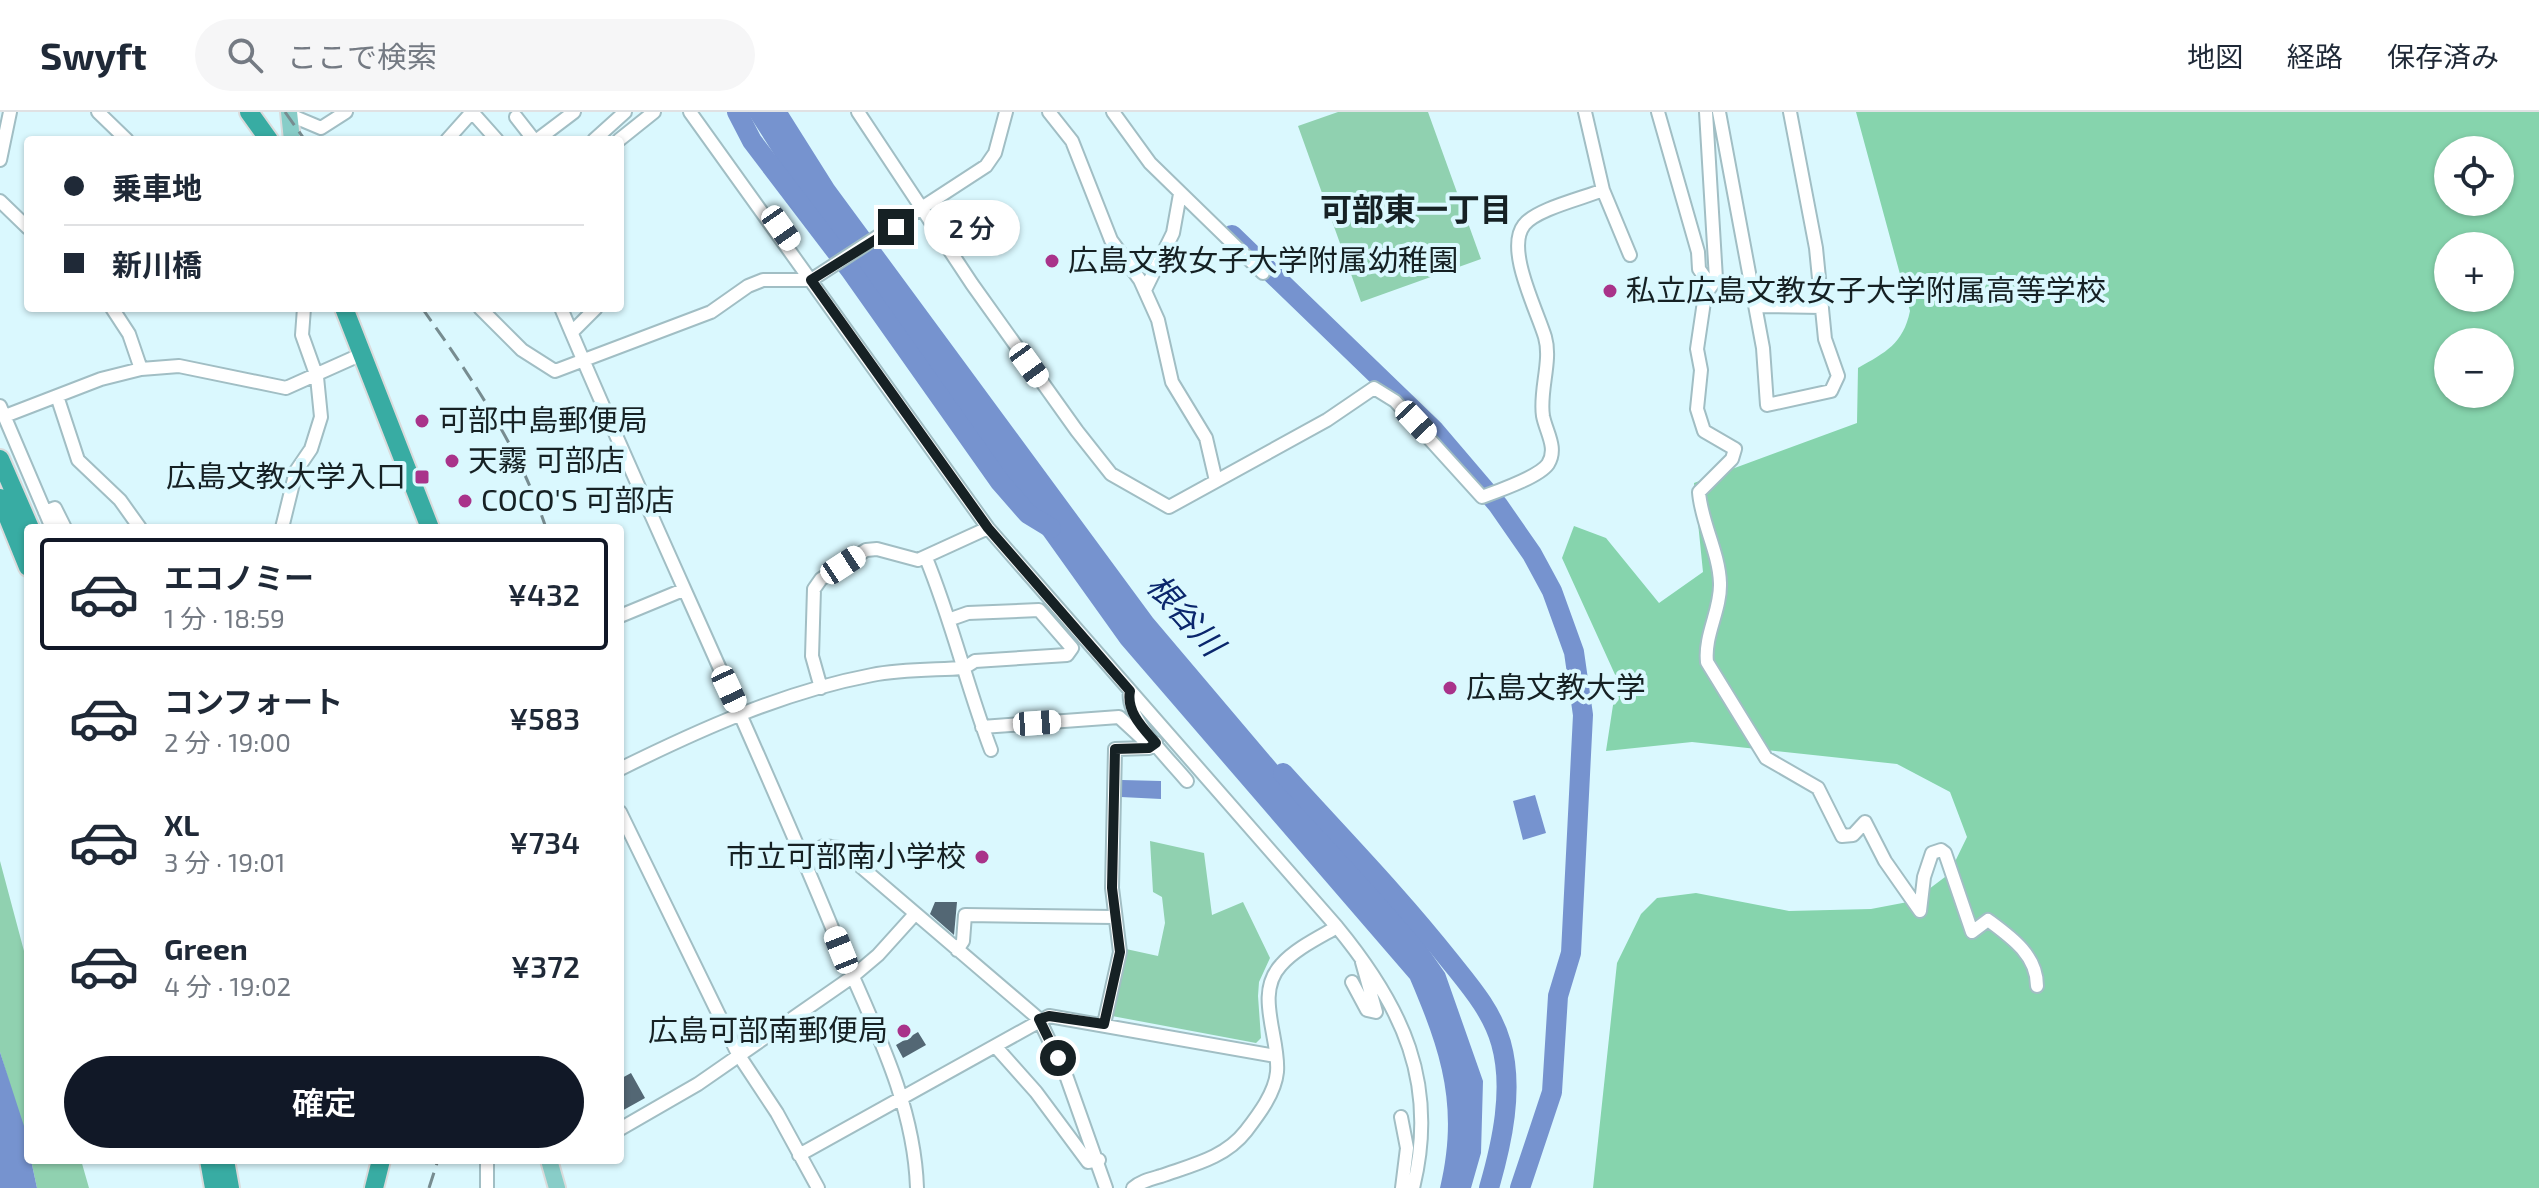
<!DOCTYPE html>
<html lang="ja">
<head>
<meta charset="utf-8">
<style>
	:root { --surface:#fff; --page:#f6f6f7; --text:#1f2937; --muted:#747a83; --line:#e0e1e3; --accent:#111827 }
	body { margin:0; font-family:"Exo 2","Noto Sans JP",sans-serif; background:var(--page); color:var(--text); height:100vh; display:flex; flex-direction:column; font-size:30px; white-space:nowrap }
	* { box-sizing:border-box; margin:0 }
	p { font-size:26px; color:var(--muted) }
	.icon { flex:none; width:44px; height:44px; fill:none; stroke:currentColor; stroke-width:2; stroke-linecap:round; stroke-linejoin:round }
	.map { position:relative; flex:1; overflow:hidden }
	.panel { position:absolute; left:24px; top:412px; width:600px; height:640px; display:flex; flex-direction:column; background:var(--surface); border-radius:8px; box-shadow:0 2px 6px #0004 }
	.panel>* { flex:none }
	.guide { position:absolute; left:24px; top:24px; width:600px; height:176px; border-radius:8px; box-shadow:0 2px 6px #0004; display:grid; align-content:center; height:176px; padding:0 40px; background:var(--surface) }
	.fabs { position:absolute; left:2434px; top:24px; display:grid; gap:16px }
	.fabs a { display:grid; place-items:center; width:80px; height:80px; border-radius:50%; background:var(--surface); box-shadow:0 2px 6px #0004; font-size:40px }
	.end { position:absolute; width:36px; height:36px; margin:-18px; border:10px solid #162124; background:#fff; box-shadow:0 0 0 4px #fff }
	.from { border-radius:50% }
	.bubble { position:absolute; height:56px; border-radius:28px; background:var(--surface); box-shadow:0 2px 6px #0004; font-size:26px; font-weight:600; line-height:56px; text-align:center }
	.car { position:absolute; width:24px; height:48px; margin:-24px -12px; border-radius:10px; box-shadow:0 0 6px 2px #0007; background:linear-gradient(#fff 24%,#345 0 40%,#fff 0 76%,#345 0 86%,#fff 0) }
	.guide b { display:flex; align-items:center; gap:28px; height:76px; font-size:30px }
	.guide b+b { border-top:2px solid var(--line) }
	.guide i { width:20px; height:20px; background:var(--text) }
	ul { padding:14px 0 0; list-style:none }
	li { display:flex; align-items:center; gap:24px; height:112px; margin:0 16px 12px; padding:0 24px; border:4px solid transparent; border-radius:8px }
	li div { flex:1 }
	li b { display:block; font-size:30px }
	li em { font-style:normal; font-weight:600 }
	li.selected { border-color:var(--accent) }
	li>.icon { width:72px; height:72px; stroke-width:1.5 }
	.cta { display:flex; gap:16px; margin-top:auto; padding:16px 40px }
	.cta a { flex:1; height:92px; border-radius:48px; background:var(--accent); color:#fff; font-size:32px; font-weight:600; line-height:92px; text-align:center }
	header { display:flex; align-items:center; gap:48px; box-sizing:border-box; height:112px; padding:0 40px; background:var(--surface); border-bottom:2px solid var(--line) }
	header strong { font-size:38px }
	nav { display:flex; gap:44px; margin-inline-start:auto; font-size:28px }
	.search { width:560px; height:72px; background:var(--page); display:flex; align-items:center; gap:20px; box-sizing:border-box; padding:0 28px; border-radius:44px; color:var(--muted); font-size:30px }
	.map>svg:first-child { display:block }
	.green { fill:#90d1b0 }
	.forest { fill:#86d4ad; fill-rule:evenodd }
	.water { fill:#7693cf }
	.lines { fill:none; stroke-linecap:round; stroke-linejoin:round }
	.river { stroke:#7693cf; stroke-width:20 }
	.building { fill:#536774 }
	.minor-casing { stroke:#a1bec4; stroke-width:16 }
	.major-casing { stroke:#dadbdc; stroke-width:20 }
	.highway-casing { stroke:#dadbdc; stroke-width:22 }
	.minor { stroke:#fff; stroke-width:12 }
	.major { stroke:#88cdc8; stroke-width:16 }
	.highway { stroke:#38aca3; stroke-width:18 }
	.rail { stroke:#778c90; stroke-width:3; stroke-dasharray:16 8; stroke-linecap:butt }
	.route { stroke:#162124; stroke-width:10 }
	.poi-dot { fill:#a9338a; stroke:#daf8fe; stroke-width:3 }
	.labels { text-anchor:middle; stroke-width:8; stroke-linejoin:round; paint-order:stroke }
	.poi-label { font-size:30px; fill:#162124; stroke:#daf8fe; text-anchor:start }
	.neighbourhood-label { font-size:32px; font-weight:bold; fill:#162124; stroke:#daf8fe }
	.water-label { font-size:32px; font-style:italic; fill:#0a266c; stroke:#daf8fe }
</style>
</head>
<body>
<header>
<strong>Swyft</strong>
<div class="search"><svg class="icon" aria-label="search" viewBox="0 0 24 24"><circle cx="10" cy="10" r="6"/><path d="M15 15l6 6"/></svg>ここで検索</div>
<nav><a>地図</a><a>経路</a><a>保存済み</a></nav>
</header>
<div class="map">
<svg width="2539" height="1076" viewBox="0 0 2539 1076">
	<rect width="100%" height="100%" fill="#daf8fe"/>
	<path class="green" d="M1338,0H1428L1481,147L1361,190L1298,14Z
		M1150,729L1204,741L1212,803L1243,790L1270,846L1259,870L1258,884L1261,926L1256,931L1112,904L1126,837L1158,844L1165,811L1162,785L1153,780Z
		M0,749L28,854V1033L0,940Z
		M31,1048H81L89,1076H37Z"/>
	<path class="forest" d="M1856,0H2539V1076H1593L1617,851L1641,802L1657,786L1696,781L1789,799L1871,797L1913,789L1949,762L1967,725L1950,680L1897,652L1692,630L1606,639L1617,567L1562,446L1574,414L1606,426L1659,491L1703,460L1694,371L1857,311L1858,256C1886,240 1903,232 1910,199ZM2448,38H2500V90H2448ZM2448,134H2500V186H2448ZM2448,230H2500V282H2448Z"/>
	<path class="water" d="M747,0H788L834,73L1153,506L1403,801L1445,861L1483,969L1481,1041L1471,1076H1440C1459,995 1442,942 1410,867L1121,532L800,83Z
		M1122,668L1161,669V687L1121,685Z
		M1535,683L1546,721L1523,728L1513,689Z
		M0,940L25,1017L28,1048H31L37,1076H0Z"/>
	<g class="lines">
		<path class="river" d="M737,0L752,29L851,159L1000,370L1028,402L1051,416
			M1232,123L1434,318L1498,393L1532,442L1552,479L1574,540L1583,603L1571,841L1558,884L1552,980L1520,1076
			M1283,661C1339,723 1398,783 1450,849C1470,874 1492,899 1501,931C1514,977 1502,1031 1489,1076"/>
	</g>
	<path class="building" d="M935,790H957L954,823L930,802Z
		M918,920L926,933L903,946L896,933Z
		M631,961L645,986L620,1000V967Z"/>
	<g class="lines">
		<defs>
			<path id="minor" d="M98,0L127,28
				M472,0L497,28
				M690,0L988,416L1337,815C1402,894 1439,971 1413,1076
				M858,0L972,172L1077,319L1111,362L1169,395L1327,308L1374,276L1395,289L1482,385C1498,379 1539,365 1548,352C1558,336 1546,320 1543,304C1539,279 1552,249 1545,225C1537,198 1505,137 1524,113C1536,97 1584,86 1603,78
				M1049,0L1072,29L1111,128L1140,168L1158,208L1172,270L1206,326L1216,369
				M1113,0L1150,51L1263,161
				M1585,0L1603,78L1630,143
				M1658,0L1698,140L1699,157L1711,174
				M1706,0L1716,167L1705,183L1697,237L1701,258L1697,297L1704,319L1735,337L1732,347L1699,380C1701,410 1719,440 1720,471C1721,498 1704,523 1707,550L1766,646L1818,676L1842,724L1853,723L1865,710L1885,749L1920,799L1924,765L1932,741L1941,738L1945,741L1972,820L1988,808C2011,825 2037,843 2037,874
				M1719,0L1763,236L1767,293L1831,279L1838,264L1825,227L1816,136L1790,0
				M290,3L321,16L346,0
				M516,5L534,28
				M447,28L472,0
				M537,28L574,0
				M594,28L625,0
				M619,28L654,0
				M0,48L10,0
				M0,89L28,116
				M1145,178L1173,121L1180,82
				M1756,194L1822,195
				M112,196L129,222L141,257
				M480,196L522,238L555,259L711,200L748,174L763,168H811L986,54L995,41L1006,0
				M561,196C649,405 747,609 833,818C867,902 914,984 917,1076
				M572,220L596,196
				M57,284L78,348L120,388L140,416
				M0,294L52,416
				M5,304L101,267L141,257L179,254L286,276L362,242
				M45,400L55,396L65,416
				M282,416L296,359L311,337L321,305L317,265L302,223L304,196
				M926,446C952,509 967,575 991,638
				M620,504L683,478
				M821,576L812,544L814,477L821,467L866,438L877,437L918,448L988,416
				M1130,579C1125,606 1170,648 1187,669
				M982,615L1119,605L1145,629L1156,631
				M620,657C701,617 783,580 872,563C901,557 934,558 964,556L975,549L1067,543L1072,536L1039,498L968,501L951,507
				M620,700L738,942L777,1001L818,1076
				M803,744L824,734L839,736L1039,907L1067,966L1106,1076
				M957,838L963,829L965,803L1113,805
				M1352,870L1367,898L1376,900L1362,850
				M1104,912L1120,840L1112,776L1115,637L1149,636L1156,631
				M996,935L1036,980L1088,1050L1099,1048
				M1401,1005L1407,1036L1402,1076
				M620,1017L698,972L852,865L878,843L915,802
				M799,1043L1049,904L1276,944
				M487,1076V1048
				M1133,1076C1141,1069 1151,1067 1161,1064C1192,1053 1225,1046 1246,1019C1259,1002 1275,981 1277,960C1280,926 1254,882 1281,853C1295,837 1318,826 1337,815"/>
			<path id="major" d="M289,0L292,28
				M549,1048L557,1076"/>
			<path id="highway" d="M249,0L269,28
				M344,196L430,416
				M0,347L30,416
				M0,386L28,455
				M209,1048L214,1076
				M225,1048L230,1076
				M374,1076L381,1048"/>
		</defs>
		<use href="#minor" class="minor-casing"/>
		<use href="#major" class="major-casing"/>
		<use href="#highway" class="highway-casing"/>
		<use href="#minor" class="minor"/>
		<use href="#major" class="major"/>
		<use href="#highway" class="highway"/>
		<path class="rail" d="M285,0L305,28
			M422,196C471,265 519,335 546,416
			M429,1076L438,1048"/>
	</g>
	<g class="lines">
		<path class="route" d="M896,115L811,168L988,416L1130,579C1126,600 1143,616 1156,631L1149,636L1115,637L1112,776L1120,840L1104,912L1049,904L1039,907L1058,946"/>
	</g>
	<g class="poi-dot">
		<circle cx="1052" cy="149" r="8"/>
		<circle cx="1610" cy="179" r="8"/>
		<circle cx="422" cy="309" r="8"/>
		<circle cx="452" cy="349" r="8"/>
		<rect x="414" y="357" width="16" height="16" rx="4"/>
		<circle cx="465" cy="389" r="8"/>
		<circle cx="1450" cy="576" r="8"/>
		<circle cx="982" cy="745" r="8"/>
		<circle cx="904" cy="919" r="8"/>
	</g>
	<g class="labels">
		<g class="poi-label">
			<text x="1068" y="159">広島文教女子大学附属幼稚園</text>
			<text x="1626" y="189">私立広島文教女子大学附属高等学校</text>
			<text x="438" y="319">可部中島郵便局</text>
			<text x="468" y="359">天霧 可部店</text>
			<text x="406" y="375" text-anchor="end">広島文教大学入口</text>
			<text x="481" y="399">COCO'S 可部店</text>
			<text x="1466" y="586">広島文教大学</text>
			<text x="966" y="755" text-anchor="end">市立可部南小学校</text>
			<text x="888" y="929" text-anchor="end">広島可部南郵便局</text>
		</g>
		<g class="neighbourhood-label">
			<text x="1416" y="109">可部東一丁目</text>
		</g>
		<g class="water-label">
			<text transform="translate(1185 503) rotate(48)" y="11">根谷川</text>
		</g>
	</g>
</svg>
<div class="fabs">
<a><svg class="icon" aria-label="locate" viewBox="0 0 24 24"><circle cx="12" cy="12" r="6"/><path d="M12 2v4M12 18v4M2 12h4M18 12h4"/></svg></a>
<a>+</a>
<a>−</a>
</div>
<i class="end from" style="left:1058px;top:946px"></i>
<i class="end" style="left:896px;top:115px"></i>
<div class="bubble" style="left:924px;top:88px;width:96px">2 分</div>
<i class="car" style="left:781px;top:116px;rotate:145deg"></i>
<i class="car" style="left:1029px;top:253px;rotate:144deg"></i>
<i class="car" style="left:1416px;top:310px;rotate:137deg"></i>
<i class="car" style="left:843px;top:453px;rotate:57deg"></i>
<i class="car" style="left:729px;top:577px;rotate:155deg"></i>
<i class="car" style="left:1037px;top:611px;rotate:86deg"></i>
<i class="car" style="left:841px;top:838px;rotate:338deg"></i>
<div class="guide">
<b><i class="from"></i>乗車地</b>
<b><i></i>新川橋</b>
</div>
<section class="panel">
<ul>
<li class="selected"><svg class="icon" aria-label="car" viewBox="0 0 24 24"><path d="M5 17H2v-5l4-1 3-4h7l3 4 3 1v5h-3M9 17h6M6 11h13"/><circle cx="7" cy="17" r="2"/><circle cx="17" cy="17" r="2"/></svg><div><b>エコノミー</b><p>1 分 · 18:59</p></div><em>¥432</em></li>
<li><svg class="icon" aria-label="car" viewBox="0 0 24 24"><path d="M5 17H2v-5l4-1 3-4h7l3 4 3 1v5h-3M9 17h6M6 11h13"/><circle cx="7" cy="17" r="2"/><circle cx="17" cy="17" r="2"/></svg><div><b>コンフォート</b><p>2 分 · 19:00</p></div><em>¥583</em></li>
<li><svg class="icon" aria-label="car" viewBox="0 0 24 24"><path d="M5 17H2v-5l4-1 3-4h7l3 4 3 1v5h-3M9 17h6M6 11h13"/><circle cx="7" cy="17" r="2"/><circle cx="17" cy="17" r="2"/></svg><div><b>XL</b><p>3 分 · 19:01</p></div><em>¥734</em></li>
<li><svg class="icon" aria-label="car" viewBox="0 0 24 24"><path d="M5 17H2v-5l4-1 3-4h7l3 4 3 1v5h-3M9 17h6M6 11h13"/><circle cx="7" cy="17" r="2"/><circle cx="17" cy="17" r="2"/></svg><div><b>Green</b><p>4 分 · 19:02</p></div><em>¥372</em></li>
</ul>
<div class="cta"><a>確定</a></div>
</section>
</div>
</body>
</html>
